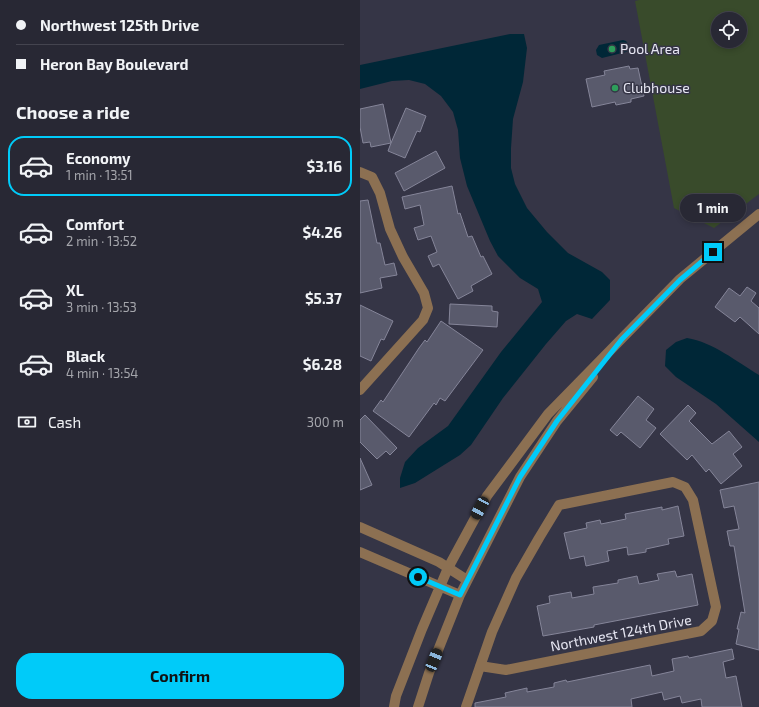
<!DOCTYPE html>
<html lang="en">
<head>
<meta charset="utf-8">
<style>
	:root { --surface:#282834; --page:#343440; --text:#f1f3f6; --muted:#a5a6ac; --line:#44444f; --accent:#00cbf9 }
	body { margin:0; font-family:"Exo 2",sans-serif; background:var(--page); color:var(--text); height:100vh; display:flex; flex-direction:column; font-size:15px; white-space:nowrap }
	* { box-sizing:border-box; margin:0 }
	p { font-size:13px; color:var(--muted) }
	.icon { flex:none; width:22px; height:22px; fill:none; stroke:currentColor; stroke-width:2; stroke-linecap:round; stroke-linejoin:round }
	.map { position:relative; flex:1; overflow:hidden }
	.side { display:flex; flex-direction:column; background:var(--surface); width:360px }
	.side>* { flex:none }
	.banner { display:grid; align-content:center; height:88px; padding:0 16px; background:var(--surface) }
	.controls { position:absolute; left:351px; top:12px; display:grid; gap:8px }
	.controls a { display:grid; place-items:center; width:36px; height:36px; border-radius:50%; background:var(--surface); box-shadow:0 2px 6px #0003,0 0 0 1px var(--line); font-size:20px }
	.end { position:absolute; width:18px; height:18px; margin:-9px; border:5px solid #00cbf9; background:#111; box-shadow:0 0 0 2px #111 }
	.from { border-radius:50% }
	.bubble { position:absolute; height:28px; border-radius:14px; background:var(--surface); box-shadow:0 2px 6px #0003,0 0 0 1px var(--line); font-size:13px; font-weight:700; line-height:28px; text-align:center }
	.car { position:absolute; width:12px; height:24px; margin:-12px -6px; border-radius:5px; box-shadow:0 0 3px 1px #0007; background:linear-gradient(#222 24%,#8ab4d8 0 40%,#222 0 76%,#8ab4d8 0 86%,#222 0) }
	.banner b { display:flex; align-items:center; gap:14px; height:38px; font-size:15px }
	.banner b+b { border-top:1px solid var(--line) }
	.banner i { width:10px; height:10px; background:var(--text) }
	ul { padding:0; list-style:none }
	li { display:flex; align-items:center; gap:12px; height:60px; margin:0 8px 6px; padding:0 8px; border:2px solid transparent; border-radius:16px }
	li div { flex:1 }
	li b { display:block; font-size:15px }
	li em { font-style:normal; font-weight:700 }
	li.selected { border-color:var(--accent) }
	li>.icon { width:36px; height:36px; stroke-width:1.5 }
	h2 { padding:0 16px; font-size:18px; line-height:48px }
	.pay { display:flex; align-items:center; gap:10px; height:44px; padding:0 16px; font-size:15px }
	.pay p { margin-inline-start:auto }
	.primary-button { display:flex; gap:8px; margin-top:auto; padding:8px 16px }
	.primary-button a { flex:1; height:46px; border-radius:16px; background:var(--accent); color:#111; font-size:16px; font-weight:700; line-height:46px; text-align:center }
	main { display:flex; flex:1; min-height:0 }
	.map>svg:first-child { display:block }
	.green { fill:#394b2b; fill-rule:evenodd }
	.water { fill:#002737 }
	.building { fill:#595a6c; stroke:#858599 }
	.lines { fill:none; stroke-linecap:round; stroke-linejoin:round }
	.minor { stroke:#8c7052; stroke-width:10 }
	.route { stroke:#00cbf9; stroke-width:5 }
	.leisure-dot { fill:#2e9e5b; stroke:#353546; stroke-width:1.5 }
	.labels { text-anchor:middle; stroke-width:3; stroke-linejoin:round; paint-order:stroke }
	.poi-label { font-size:14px; fill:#e6e6f2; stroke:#353546; text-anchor:start }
	.street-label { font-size:14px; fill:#e6e6f2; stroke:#353546 }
</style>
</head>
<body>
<main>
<section class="side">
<div class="banner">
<b><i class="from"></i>Northwest 125th Drive</b>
<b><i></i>Heron Bay Boulevard</b>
</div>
<h2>Choose a ride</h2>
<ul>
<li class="selected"><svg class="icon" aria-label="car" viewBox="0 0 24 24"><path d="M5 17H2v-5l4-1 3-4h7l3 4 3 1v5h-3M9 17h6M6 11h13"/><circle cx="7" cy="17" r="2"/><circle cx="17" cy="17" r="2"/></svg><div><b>Economy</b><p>1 min · 13:51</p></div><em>$3.16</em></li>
<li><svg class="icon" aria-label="car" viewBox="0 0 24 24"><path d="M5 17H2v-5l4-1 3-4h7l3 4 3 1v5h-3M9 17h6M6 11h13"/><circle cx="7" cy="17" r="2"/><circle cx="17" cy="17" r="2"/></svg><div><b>Comfort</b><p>2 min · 13:52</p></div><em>$4.26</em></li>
<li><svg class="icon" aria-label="car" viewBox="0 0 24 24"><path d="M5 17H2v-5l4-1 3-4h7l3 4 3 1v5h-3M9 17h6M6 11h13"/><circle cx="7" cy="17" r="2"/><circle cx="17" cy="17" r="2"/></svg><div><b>XL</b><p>3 min · 13:53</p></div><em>$5.37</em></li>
<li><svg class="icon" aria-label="car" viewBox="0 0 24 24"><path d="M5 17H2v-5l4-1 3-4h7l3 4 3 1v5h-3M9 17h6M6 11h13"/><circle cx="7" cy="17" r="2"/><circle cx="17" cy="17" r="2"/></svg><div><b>Black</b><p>4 min · 13:54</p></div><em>$6.28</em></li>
</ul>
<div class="pay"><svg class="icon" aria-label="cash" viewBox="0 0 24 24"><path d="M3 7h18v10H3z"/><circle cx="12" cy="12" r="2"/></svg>Cash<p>300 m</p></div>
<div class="primary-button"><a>Confirm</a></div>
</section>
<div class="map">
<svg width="399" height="707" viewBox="0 0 399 707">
	<rect width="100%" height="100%" fill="#353546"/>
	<path class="green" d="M279,0H399V194L354,228L314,208L275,1ZM358,19H380V41H358Z"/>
	<path class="water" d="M150,34H164L167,48L163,82L153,119L151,148V168L155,184L167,208L187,232L208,253L242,272L250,280V300L232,319L217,314L206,321L186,344L143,398L111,445L100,455L55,483L40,488V478L45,462L58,448L88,426L141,352L182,302L178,289L160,278L138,256L130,241L107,186L100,158L98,130L93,112L81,96L65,84L49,80L32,81L0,89V65Z
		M263,40L266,41L269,45L268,51L266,52L242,58L237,55L236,50L239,45Z
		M327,338C353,342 377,362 399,375V442L356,404L316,377L305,366L306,350L316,342Z"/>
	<path class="building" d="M269,66L270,69L278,68L284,96L271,99V102L256,105L255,102L232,107L226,79L245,75L244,71Z
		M23,104L31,143L46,108L66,116L60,132L57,131L45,158L28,151L31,143L11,147L10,142L3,143L0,127V109Z
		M76,151L85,168L44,191L35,173Z
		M92,186L98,214L100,213L108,237L112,236L121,257L123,256L132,274L111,286L113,291L98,299L79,264L73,267L68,256L77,252L71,236L58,240L54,228L64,225L60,205L45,209L42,197Z
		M8,200L17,243H20L25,265L34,263L37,275L20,278L22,288L0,293V201Z
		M387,287L396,293L391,301L399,308V334L380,317L375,322L355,307L369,288L380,296Z
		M90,304L132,306V311L138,312L137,327L89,324Z
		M0,305L33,321L24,340L21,339L11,361L0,356Z
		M81,321L123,350L85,401L80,398L76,405L74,403L49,437L13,411L21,400L23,402L59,348L65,340L67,342Z
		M278,396L294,409L286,420L296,428L280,448L261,432L257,436L250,430Z
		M328,405L336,413L329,421L352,444L369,431L382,447L373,454L382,466L361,484L349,469L346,472L332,455L327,460L300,434Z
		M5,415L37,448L30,455L26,451L17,459L0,442V420Z
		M0,458L12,485L0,490Z
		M399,482V650L376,644L379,629H377L381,612L385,613L374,546H370L367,531L379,529L374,506L364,508L360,490Z
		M318,506L324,536L308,539L309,544L286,549V552L268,555L267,547L247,551L249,561L226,566L224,556L210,559L204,533L227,528L226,523L240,520L241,524L266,519L265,514L302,507V510Z
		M315,571L317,577L332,574L338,605L234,625V627L183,636L177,606L190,603L189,596L211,592L212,598L234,594L233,587L258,583V580L277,576L279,584L299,580L297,574Z
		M372,649L374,659L363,662L366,678L376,676L382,707H342L341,699L322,703L320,696L304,700L302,692L271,699L272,707H115V703L146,697L145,693L167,688V692L194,687V683L206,680L207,682L290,665L292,676L314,671L312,659L328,656L329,658Z"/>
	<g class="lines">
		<path class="minor" d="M0,172L12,177L20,193L30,229L43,257L64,293L68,308L63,320L0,390
			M0,527L79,562L107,580
			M0,552L100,595
			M34,707L36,696L62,629L88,568L127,496L188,414L320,279L399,214
			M58,707L69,673L100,595L160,477L197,421L233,377
			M106,707L132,632L156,578L179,538L199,505L313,482L325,487L333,500L356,607L352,621L341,631L146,670L120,666"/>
	</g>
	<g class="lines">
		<path class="route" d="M58,577L100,595L160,477L197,421L262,339L320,280L353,252"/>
	</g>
	<g class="leisure-dot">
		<circle cx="252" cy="49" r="4"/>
		<circle cx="255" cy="88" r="4"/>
	</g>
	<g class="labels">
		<g class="poi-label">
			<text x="260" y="54">Pool Area</text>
			<text x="263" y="93">Clubhouse</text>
		</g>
		<g class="street-label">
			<text transform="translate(261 633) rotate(-11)" y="5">Northwest 124th Drive</text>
		</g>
	</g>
</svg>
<div class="controls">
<a><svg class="icon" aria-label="locate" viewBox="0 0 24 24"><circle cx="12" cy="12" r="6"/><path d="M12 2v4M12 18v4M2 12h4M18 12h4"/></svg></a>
</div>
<i class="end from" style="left:58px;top:577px"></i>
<i class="end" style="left:353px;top:252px"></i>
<div class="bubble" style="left:320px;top:194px;width:66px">1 min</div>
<i class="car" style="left:120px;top:508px;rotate:208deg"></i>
<i class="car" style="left:74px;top:660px;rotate:22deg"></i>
</div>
</main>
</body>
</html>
